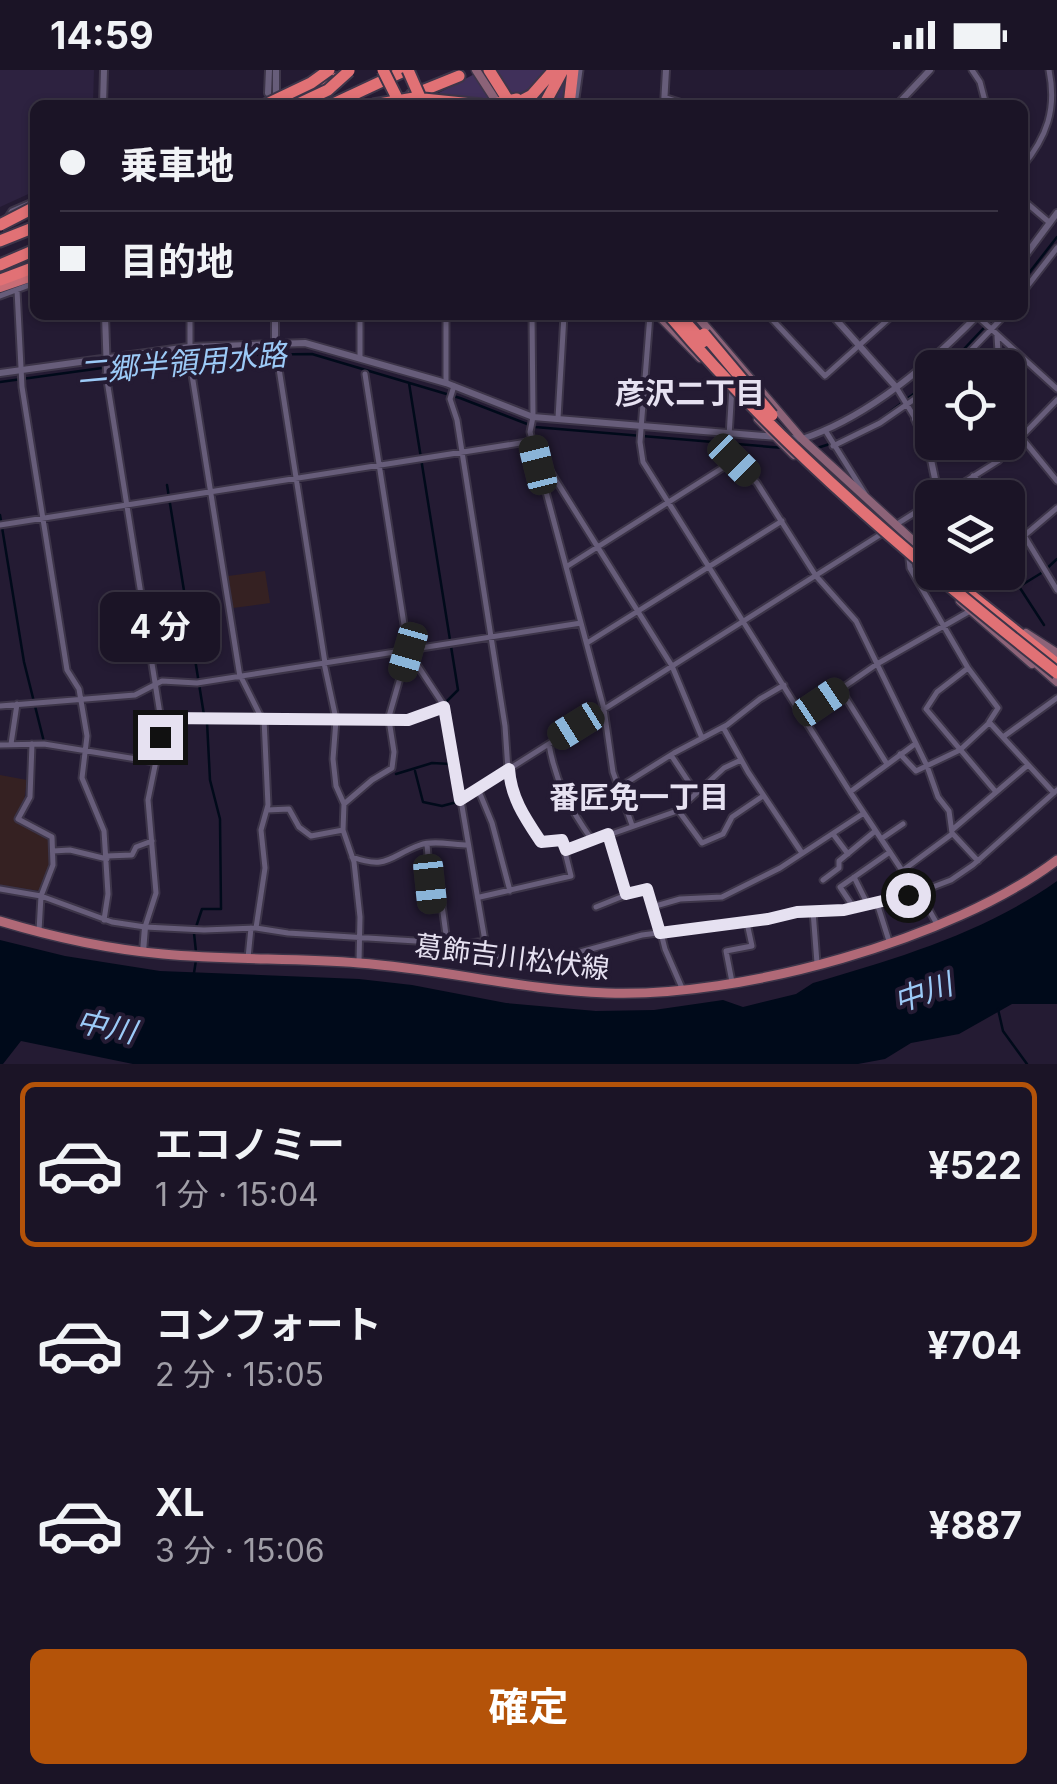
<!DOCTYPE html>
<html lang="ja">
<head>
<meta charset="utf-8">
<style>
	:root { --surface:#1b1426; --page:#241d2e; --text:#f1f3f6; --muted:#a09ea7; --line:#393343; --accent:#b45309 }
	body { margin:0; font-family:Inter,"Noto Sans JP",sans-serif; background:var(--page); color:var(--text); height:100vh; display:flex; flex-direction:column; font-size:38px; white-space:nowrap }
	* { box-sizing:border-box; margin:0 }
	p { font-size:32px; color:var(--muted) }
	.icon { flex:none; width:55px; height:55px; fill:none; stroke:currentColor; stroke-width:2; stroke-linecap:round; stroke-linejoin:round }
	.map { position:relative; height:994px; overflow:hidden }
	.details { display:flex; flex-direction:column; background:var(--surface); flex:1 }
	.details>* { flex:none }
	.hud { position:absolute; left:30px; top:30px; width:998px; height:220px; border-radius:15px; box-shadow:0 2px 8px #0004,0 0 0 2px var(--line); display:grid; align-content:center; height:220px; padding:0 30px; background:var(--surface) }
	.controls { position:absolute; left:915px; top:280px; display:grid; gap:20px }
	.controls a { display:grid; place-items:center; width:110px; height:110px; border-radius:15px; background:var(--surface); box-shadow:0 2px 8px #0004,0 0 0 2px var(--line); font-size:50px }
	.end { position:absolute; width:45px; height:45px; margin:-22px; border:12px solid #e6e1f1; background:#111; box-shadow:0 0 0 5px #111 }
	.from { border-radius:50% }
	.bubble { position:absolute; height:70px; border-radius:15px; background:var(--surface); box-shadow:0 2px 8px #0004,0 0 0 2px var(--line); font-size:32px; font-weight:700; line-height:70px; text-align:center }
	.car { position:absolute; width:30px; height:60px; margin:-30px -15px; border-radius:12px; box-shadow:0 0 8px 2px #0007; background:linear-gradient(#222 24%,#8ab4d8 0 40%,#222 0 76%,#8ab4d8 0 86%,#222 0) }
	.hud b { display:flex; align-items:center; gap:35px; height:95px; font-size:38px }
	.hud b+b { border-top:2px solid var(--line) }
	.hud i { width:25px; height:25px; background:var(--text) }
	ul { padding:18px 0 0; list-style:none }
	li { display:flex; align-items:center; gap:30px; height:165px; margin:0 20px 15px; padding:0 10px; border:5px solid transparent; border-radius:15px }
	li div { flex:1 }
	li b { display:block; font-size:38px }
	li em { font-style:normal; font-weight:700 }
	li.current { border-color:var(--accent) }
	li>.icon { width:90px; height:90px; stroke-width:1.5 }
	.primary-button { display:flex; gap:20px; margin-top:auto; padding:20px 30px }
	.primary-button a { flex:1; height:115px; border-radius:15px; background:var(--accent); color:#fff; font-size:40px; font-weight:700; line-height:115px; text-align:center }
	.status { display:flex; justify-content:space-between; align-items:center; height:70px; padding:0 50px; background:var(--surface); direction:ltr }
	.status svg { height:28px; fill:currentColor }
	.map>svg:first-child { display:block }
	.built { fill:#2d2240 }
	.education { fill:#352122 }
	.green { fill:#40305a }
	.water { fill:#000a1a }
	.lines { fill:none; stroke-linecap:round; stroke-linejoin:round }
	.stream { stroke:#000a1a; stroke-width:2.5 }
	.minor-casing { stroke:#3d3549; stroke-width:9 }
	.tertiary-casing { stroke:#3d3549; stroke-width:10 }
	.secondary-casing { stroke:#3d3549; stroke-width:11 }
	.primary-casing { stroke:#3d3549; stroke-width:12 }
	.trunk-casing { stroke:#3d3549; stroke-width:14 }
	.motorway-casing { stroke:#3d3549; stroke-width:15 }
	.minor { stroke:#675d7a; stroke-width:5 }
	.tertiary { stroke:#675d7a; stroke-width:6 }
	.secondary { stroke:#8c6378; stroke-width:8 }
	.primary { stroke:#b06977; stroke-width:9 }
	.trunk { stroke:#c86d76; stroke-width:10 }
	.motorway { stroke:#e17175; stroke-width:11 }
	.motorway-bridge-casing { stroke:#3d3549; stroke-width:15; stroke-linecap:butt }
	.motorway-bridge { stroke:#e17175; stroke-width:11 }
	.route { stroke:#e6e1f1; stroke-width:12 }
	.labels { text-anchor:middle; stroke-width:8; stroke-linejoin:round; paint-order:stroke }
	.street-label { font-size:28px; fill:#e6e1f1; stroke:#241b33 }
	.water-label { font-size:30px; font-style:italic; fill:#9ccaf7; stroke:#241b33 }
	.neighbourhood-label { font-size:30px; font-weight:bold; fill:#e6e1f1; stroke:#241b33 }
</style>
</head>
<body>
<div class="status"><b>14:59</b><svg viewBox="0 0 49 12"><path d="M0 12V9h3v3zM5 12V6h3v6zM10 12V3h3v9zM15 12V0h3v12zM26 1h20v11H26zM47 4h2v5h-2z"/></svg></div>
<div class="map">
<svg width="1057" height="994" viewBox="0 0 1057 994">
	<rect width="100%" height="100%" fill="#241b33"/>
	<path class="built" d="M0,0H94L93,35H35V121L0,137Z"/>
	<path class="education" d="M265,501L270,533L233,538L228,506Z
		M0,705L27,710L24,732L14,749L39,760L48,770L50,795L40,821L0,815Z"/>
	<path class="green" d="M482,0H570L566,35H416Z"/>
	<path class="water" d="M1057,811V934H1012L959,964L911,973L885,989L858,994H133L21,971L3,994H0V870L65,886L160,901L359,909L412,915L506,933L596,941L654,940L723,930L743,937L796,924L813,913C898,888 984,863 1057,811Z"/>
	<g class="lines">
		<path class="stream" d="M1022,212L1057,167
			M110,297L226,285L312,284L460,328L535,357L784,378
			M946,298L996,245
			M0,312L102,298
			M409,313L458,620L443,635
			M840,370L878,351L932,310
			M817,378L833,373
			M1006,386L1021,373
			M167,415L204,645
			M969,428L981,410L979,405
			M0,445L24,592L44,672
			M1008,501L1017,518L1043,502L1057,489
			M1020,518L1044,555
			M415,701L423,732L442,736L457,732
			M396,704L432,693L451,694
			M196,882L194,863L202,839H221L220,749L210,710L207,652
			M194,903L196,890
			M998,939L1003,961L1027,994"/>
		<defs>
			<path id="minor" d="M972,0L980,12L986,35
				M575,35L580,0
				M1022,97C1047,67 1057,39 1049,0
				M1022,129L1050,153
				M8,147L12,141L35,131
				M17,220L22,317L67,600L79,619L87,666L82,708L104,761L108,824L104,850
				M1022,223L1057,178
				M0,226L35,213
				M190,245V292L240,607
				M360,245V287
				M446,245V313
				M532,245L533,346
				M650,245L640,372L643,392L850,722L917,823
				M768,245L825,306L893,245
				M977,246L1057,319
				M997,266L999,298
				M275,273L325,593
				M954,298L1005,245
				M106,304L160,644L158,681L148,730L156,823L145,857
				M365,304L408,580
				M454,316L450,329L457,350L505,656L508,700
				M732,317L728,383L757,413L816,506L856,551L927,696L938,727L949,741L952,763L978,791
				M896,317L915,348
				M533,347L530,362L604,639L613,702L632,755
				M558,348L564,245
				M1008,351L1057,411
				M825,360L865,424
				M833,376L880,353L932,317
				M537,380L672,596L702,668
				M973,406L996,428
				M939,428L998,391L1057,330
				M1008,439L1057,520
				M897,454L932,432
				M0,455L533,371
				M1025,465L1057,438
				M915,472L932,462
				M917,474L918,479L909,489L910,498L968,598L998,638L989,652L1054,723
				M566,497L735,390
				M587,573L782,451
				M408,581L445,637L485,871
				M324,593L336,649
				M968,598L937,622L926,639L996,722
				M241,607L262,649
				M841,620L887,694
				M0,636L135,625L162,611L197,613L581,553
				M803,645L877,594L970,541
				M160,648L408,649L445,637
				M336,650L333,689L336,716L344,734L343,760L354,792L360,847L359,892
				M388,650L408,580
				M723,657L748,702L802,783
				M1003,667L1057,628
				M11,674L17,634
				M32,674L30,727L18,749L52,767L53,795L41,826L39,861
				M549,674C555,711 570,739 592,770
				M0,675L44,674L155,692
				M900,684L916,701L960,680L989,653
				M671,685L696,723
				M618,718L674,683L727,655L760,629L784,615
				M478,719L492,753L510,821
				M850,722L915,674
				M460,730L883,463
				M344,734L372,710L392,698L394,682L389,650
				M267,740L289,739L299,757L311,766L343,760
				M678,740L702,773L723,764L732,747L763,726
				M952,760L1028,695
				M608,763L626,824L647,819L659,863
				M833,764L848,784
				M881,769L903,754
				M427,774L432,835H442L447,872
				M566,780L677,741L724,698L741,690
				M53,781L70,780L107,789
				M107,786L132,785L136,777L152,771
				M352,787C388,800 389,786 420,775C433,770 454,775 468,775
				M902,801L952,764
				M854,807L868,835
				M823,810L839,798V791L874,762
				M0,819L41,826L112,852L145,857L204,860L256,858L288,863L464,874L485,871L503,891L518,894L540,893L642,865L768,849L797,842L844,840L917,823L951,810L973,795L1057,720
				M919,822L937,854
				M480,827L571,806L562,770L541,772C525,749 511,729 509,700
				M877,833L889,871
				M596,837L626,825
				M652,837L680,829L722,827L780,798L864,743
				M854,838L840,817L890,782
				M813,841L817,893
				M256,858L265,798L261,760L268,735L264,649
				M661,863L665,879L682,918
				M248,888L251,858
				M732,912L726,881L752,876L747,853"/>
			<path id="tertiary" d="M276,0V25
				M268,23L269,0
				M665,28L687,35
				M103,35L104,0
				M664,35L666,0
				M897,35L930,0
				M1022,190L1057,143
				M105,245L107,304
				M832,245L896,317
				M275,273V245
				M0,303L189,277L305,273L446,313L533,347L802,369C869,347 930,294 978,245
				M915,349L929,380L939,428
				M968,502L973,510
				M143,882L145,857"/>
			<path id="secondary" d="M476,0L498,34
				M658,245L700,288
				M696,245L802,369L932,488
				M758,349L794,385
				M960,531L1032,594
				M1026,563L1057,583
				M1032,590L1057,612"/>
			<path id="primary" d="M0,851C53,867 108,879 163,884C228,890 294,888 359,893C442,899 523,920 607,923C739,928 952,870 1057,790"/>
			<path id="trunk" d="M278,35L336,8
				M0,217L35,205"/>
			<path id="motorway" d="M489,0L511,35
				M412,25L459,6
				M331,35L406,0
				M489,35L517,29
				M513,35L532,25L554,0
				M544,35L563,0
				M569,35L573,0
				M0,171L35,157
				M0,195L35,180
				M0,210L35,197
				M942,502L1057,594"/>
		</defs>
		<use href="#minor" class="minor-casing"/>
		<use href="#tertiary" class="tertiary-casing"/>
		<use href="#secondary" class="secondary-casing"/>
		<use href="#primary" class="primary-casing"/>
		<use href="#trunk" class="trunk-casing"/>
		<use href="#motorway" class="motorway-casing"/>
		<use href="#minor" class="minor"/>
		<use href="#tertiary" class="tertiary"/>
		<use href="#secondary" class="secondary"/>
		<use href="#primary" class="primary"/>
		<use href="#trunk" class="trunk"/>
		<use href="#motorway" class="motorway"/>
		<defs>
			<path id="motorway-bridge" d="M383,0L399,32
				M408,0L422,32
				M265,35L311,13L329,0
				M296,35L328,20L349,1
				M373,35L414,28L482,35
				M0,155L35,137
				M669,245C783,380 919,494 1057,603
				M679,245L703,272
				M704,264L772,345"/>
		</defs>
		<use href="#motorway-bridge" class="motorway-bridge-casing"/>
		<use href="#motorway-bridge" class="motorway-bridge"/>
	</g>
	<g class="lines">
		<path class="route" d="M160,667V648L408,650L444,637L460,730L509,699C511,728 525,748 541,772L562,770L566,780L608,764L626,824L647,819L660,863L768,849L797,842L844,840L908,825"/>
	</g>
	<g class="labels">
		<g class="street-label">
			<text transform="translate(512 887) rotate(7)" y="10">葛飾吉川松伏線</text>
		</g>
		<g class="water-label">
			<text transform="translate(182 294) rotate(-5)" y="10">二郷半領用水路</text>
			<text transform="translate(923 923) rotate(-19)" y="10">中川</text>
			<text transform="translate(106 957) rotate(12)" y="10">中川</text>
		</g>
		<g class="neighbourhood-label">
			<text x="690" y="334">彦沢二丁目</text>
			<text x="639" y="738">番匠免一丁目</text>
		</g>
	</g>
</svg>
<div class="controls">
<a><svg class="icon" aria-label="locate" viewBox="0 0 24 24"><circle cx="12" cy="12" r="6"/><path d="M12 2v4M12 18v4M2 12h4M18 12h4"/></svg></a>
<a><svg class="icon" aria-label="layers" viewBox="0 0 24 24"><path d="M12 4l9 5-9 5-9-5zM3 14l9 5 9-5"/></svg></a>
</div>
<i class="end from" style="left:908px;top:825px"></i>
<i class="end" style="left:160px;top:667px"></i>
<div class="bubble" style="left:100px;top:522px;width:120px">4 分</div>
<i class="car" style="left:734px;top:390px;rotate:135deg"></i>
<i class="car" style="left:538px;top:395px;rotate:346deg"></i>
<i class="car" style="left:408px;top:582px;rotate:196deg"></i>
<i class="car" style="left:821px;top:632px;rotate:56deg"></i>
<i class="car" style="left:576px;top:656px;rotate:238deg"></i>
<i class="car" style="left:430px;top:814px;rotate:174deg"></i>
<div class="hud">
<b><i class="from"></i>乗車地</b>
<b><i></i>目的地</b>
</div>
</div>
<section class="details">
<ul>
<li class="current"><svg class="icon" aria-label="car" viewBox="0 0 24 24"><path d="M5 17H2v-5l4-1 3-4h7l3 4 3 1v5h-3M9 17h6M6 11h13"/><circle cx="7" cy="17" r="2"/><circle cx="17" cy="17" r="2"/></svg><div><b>エコノミー</b><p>1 分 · 15:04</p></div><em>¥522</em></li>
<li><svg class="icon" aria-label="car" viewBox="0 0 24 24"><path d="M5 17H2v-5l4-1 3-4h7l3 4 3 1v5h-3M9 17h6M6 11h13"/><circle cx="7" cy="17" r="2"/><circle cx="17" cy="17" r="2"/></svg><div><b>コンフォート</b><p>2 分 · 15:05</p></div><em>¥704</em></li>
<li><svg class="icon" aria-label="car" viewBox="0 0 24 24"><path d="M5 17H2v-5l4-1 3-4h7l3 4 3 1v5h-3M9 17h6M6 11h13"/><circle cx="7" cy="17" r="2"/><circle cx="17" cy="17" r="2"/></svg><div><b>XL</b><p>3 分 · 15:06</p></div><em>¥887</em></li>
</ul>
<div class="primary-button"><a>確定</a></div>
</section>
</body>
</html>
